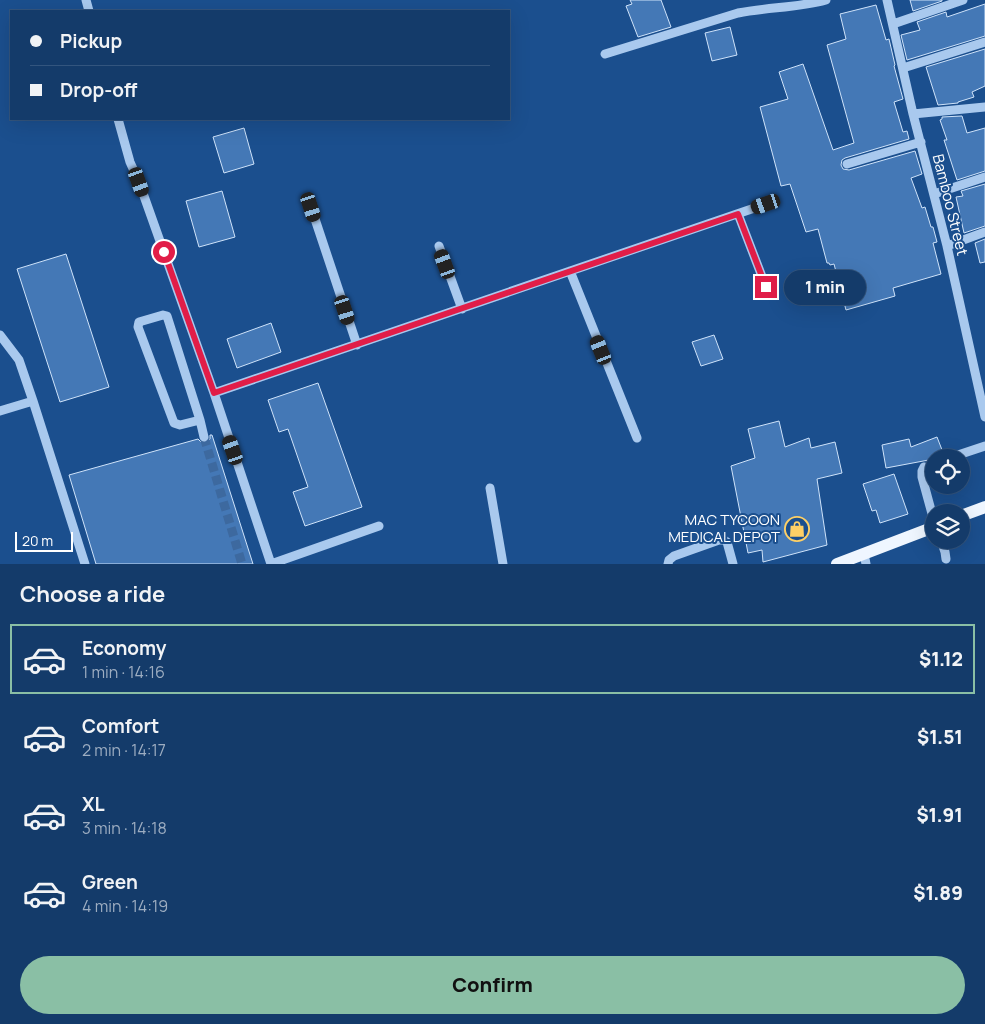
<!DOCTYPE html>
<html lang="en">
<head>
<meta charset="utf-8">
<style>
	:root { --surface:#143b6a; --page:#1d4270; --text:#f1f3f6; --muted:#9dadc1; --line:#33557e; --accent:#8abfa5 }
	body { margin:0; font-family:Manrope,sans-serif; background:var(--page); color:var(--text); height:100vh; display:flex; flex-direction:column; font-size:19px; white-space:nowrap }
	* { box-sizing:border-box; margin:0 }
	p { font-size:16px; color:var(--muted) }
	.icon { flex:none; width:28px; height:28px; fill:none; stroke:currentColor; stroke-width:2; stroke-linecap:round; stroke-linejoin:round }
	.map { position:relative; height:564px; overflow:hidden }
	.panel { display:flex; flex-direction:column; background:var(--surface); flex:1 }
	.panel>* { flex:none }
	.guide { position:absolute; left:10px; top:10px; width:500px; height:110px; border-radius:0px; box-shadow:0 5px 20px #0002,0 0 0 1px var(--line); display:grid; align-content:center; height:110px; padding:0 20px; background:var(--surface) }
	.fabs { position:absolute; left:925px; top:449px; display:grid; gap:10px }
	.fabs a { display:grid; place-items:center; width:45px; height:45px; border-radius:50%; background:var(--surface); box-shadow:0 5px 20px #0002,0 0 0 1px var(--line); font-size:25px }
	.scale { position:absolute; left:15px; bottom:12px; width:58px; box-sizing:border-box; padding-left:5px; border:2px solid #fff; border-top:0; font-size:14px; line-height:18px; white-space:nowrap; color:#fff; -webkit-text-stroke:4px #1b4f8e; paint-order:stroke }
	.end { position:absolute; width:22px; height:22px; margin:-11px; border:6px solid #e11d48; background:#fff; box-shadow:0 0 0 2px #fff }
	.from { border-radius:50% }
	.bubble { position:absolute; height:35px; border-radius:18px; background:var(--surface); box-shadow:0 5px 20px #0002,0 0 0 1px var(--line); font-size:16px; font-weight:800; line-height:35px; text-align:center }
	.car { position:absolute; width:15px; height:30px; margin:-15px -8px; border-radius:6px; box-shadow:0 0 4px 1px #0007; background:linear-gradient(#222 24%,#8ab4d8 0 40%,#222 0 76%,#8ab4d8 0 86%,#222 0) }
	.guide b { display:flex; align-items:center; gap:18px; height:48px; font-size:19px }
	.guide b+b { border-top:1px solid var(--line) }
	.guide i { width:12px; height:12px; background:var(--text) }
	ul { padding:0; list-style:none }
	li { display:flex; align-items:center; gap:15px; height:70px; margin:0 10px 8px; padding:0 10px; border:2px solid transparent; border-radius:0px }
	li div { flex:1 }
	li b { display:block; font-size:19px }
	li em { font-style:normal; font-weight:800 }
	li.selected { border-color:var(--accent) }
	li>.icon { width:45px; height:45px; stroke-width:1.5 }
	h2 { padding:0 20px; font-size:22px; line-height:60px }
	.cta { display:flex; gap:10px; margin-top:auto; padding:10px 20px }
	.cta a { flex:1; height:58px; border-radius:30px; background:var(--accent); color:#111; font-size:20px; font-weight:800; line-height:58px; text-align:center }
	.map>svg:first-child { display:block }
	.building { fill:#4478b6; stroke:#cfe3fa }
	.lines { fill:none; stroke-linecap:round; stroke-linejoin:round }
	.minor-tunnel { stroke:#3d699f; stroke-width:9; stroke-dasharray:9 4.5; stroke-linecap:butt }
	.minor { stroke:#a9c9ee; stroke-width:9 }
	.major { stroke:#eff6ff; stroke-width:12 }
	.route { stroke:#e11d48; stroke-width:6 }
	.labels { text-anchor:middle; stroke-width:4; stroke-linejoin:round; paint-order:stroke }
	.street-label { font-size:15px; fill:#fff; stroke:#1b4f8e }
	.poi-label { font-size:15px; fill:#fff; stroke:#1b4f8e; text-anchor:end }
</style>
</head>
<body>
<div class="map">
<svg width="985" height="564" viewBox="0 0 985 564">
	<rect width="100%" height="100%" fill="#1b4f8e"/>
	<path class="building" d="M630,0H661L671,27L638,37L626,6L632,4Z
		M910,0H942V1L913,11Z
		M985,4V36L907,60L901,35L920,30L917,22L946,12L947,17Z
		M876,5L886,40L889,39L895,65L894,66L903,99L894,102L903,132L907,131L909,139L845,158L842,160L841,165L843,169L849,170L915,151L922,174L911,178L922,208L925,207L931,227H933L937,242L933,243L941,274L893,288L895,296L846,310L834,264L830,265L829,263H827L818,229L806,232L790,184L781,186L760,107L788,99L779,72L803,64L833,150L854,143L827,45L846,39L840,14Z
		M730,27L737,55L712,61L705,33Z
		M985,49V86L972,92L974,97L958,102V103L938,105L926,67Z
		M962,116L967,133L985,128V171L957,180L944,140H947L940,120L942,119V117Z
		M244,128L254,164L224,173L213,137Z
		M985,184V226L964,233L956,197L963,196L961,191Z
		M222,191L235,237L199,247L186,201Z
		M985,239V262L980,263L975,243Z
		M66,254L109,387L60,402L17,269Z
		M271,323L281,352L237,368L227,339Z
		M714,335L723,359L701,366L692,342Z
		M318,383L362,507L305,526L293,492L308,487L288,429L279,432L268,400Z
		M779,421L785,447L809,438L811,448L835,442L842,473L817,479L827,545L763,562L762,550L748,553L731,466L755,458L748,429Z
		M210,435H212L253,564H96L69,475L198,439L202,443H206L210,439Z
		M937,437L944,455L943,458H934V459L886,468L882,445L909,439L911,447Z
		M894,474L908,514L880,523L876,510L872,511L863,484Z"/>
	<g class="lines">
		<path class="minor-tunnel" d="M204,437L242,564
			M924,467L934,463"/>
		<path class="minor" d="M86,0L89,11
			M887,0L913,114L947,246L985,417
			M893,24L963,0
			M605,54L738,13C768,7 798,8 826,0
			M903,68L985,42
			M913,114L985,107
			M118,119L130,162L139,182L214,393L271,564
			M847,164L921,142
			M934,194L985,177
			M311,207L357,345
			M738,214L766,287
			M439,246L462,309
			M947,246L985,232
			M570,271L637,438
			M0,335L19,360L33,401L85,564
			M214,393L766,204
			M0,411L33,401
			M200,420L180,425L174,423L138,327L139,322L163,315L167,316L200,420L204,437
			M949,458L985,446
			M924,467L922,471V477L934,521
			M490,488L503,564
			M941,540L945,552L946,559
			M864,554L866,564
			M271,564L379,526
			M668,564L669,560L674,556L719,540H724L727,542L733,564"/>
		<path class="major" d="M961,516L985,507
			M837,564L934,527"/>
	</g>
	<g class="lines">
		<path class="route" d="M164,252L214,393L738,214L766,287"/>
	</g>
	<defs>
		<symbol id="shop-ring" viewBox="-11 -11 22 22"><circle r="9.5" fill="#1b4f8e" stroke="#fed066" stroke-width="1.5"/><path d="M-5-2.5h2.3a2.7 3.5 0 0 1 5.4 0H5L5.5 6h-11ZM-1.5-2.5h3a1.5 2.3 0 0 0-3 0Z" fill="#fed066"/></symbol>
	</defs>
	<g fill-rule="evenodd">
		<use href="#shop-ring" x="783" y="515" width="28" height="28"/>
	</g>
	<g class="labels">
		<g class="street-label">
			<text transform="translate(950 205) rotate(76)" y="5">Bamboo Street</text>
		</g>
		<g class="poi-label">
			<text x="780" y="525">MAC TYCOON<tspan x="780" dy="17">MEDICAL DEPOT</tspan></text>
		</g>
	</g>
</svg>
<div class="fabs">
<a><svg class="icon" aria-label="locate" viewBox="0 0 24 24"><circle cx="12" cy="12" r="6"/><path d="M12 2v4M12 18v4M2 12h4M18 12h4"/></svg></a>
<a><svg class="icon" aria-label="layers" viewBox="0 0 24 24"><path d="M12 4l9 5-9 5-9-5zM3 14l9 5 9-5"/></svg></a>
</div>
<div class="scale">20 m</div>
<i class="end from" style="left:164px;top:252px"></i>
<i class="end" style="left:766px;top:287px"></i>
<div class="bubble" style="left:784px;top:270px;width:82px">1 min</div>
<i class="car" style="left:139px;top:182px;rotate:160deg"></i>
<i class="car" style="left:766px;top:204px;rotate:251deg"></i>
<i class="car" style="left:311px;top:207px;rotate:162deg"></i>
<i class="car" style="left:445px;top:264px;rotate:340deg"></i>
<i class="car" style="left:345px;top:310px;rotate:162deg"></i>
<i class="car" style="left:601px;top:350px;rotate:338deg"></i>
<i class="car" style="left:233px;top:450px;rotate:341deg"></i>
<div class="guide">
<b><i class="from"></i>Pickup</b>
<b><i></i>Drop-off</b>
</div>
</div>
<section class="panel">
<h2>Choose a ride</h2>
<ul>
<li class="selected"><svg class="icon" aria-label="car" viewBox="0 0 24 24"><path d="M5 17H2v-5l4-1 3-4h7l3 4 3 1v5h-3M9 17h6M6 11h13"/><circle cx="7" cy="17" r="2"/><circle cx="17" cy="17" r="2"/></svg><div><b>Economy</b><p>1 min · 14:16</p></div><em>$1.12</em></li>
<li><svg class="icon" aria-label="car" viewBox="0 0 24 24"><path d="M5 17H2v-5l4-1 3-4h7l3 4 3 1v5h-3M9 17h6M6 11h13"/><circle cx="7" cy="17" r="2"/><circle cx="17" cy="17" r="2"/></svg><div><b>Comfort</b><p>2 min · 14:17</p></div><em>$1.51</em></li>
<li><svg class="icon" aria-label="car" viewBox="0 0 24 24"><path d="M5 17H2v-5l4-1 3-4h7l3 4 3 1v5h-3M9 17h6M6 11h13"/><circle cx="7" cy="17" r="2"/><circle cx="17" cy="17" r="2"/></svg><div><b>XL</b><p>3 min · 14:18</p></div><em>$1.91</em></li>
<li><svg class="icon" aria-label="car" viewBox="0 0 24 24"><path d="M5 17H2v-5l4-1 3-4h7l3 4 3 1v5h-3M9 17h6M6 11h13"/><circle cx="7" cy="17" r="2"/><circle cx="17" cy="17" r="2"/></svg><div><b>Green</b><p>4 min · 14:19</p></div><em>$1.89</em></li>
</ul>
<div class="cta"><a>Confirm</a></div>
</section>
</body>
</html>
